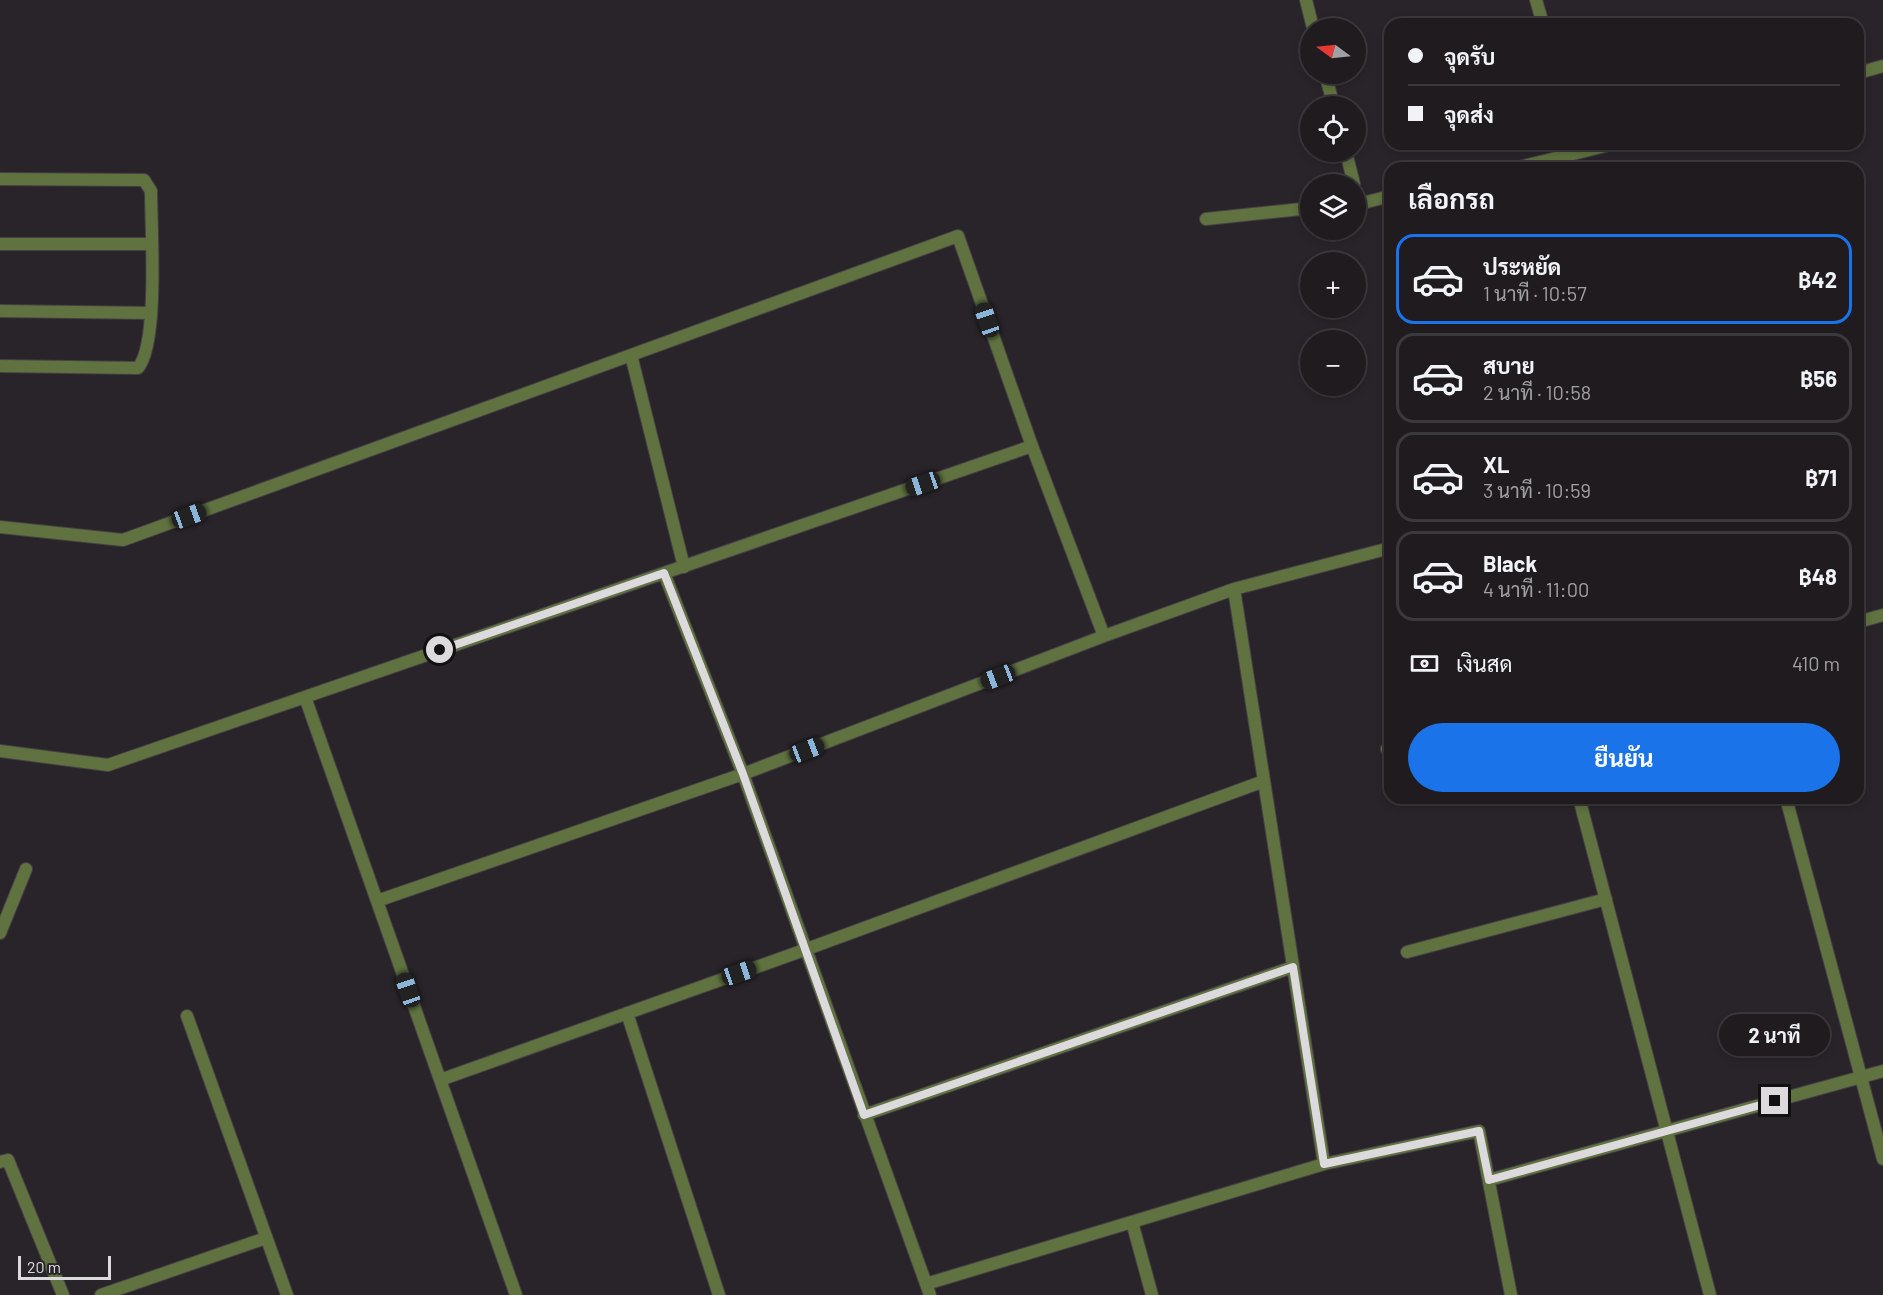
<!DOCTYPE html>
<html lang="th">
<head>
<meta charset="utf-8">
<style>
	:root { --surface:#1f1b1f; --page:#2c282c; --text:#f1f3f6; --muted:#a1a1a4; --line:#3c393d; --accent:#1a73e8 }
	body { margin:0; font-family:Barlow,Sarabun,sans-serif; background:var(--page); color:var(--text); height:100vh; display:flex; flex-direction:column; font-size:22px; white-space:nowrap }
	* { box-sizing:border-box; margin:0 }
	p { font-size:20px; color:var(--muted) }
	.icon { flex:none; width:33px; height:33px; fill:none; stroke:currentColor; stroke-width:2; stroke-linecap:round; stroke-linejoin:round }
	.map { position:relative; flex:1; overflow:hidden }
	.panel { position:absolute; left:1384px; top:162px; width:480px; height:642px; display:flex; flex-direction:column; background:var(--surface); border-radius:18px; box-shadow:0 3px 9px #0003,0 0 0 2px var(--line) }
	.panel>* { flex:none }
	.banner { position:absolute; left:1384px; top:18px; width:480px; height:132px; border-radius:18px; box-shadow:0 3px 9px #0003,0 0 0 2px var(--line); display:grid; align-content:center; height:132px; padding:0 24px; background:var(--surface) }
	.needle { width:39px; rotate:285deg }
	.controls { position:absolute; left:1300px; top:18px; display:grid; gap:12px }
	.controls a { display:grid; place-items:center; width:66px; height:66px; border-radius:50%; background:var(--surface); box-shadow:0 3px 9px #0003,0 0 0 2px var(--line); font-size:30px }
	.scale { position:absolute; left:18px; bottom:15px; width:93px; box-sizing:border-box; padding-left:6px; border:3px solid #dddadd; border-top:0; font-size:16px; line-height:21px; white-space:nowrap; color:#dddadd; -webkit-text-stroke:4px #292429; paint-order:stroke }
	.end { position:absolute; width:27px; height:27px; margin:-14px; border:8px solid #dddadd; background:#111; box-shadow:0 0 0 3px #111 }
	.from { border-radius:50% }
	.bubble { position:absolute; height:42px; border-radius:21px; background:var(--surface); box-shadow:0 3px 9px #0003,0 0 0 2px var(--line); font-size:20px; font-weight:700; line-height:42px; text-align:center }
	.car { position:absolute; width:18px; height:36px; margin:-18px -9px; border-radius:8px; box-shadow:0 0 4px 2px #0007; background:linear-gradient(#222 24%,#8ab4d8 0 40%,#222 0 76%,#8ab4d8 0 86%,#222 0) }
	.banner b { display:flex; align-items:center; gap:21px; height:57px; font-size:22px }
	.banner b+b { border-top:2px solid var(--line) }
	.banner i { width:15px; height:15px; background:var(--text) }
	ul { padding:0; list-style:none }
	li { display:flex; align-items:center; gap:18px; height:90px; margin:0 12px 9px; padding:0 12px; border:3px solid var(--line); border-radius:18px }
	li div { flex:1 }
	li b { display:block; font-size:22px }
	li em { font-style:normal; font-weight:700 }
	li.selected { border-color:var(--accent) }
	li>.icon { width:54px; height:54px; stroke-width:1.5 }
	h2 { padding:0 24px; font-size:27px; line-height:72px }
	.pay { display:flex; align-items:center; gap:15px; height:66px; padding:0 24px; font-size:22px }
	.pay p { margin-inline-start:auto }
	.button { display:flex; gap:12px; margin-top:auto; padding:12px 24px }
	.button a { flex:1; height:69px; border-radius:36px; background:var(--accent); color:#fff; font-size:24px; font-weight:700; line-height:69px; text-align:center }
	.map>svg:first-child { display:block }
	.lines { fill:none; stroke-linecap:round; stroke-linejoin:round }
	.lane-casing { stroke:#464146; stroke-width:14 }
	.street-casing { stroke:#464146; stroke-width:14 }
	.lane { stroke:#5f723f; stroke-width:12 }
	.street { stroke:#5f723f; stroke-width:12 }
	.route { stroke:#dddadd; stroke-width:8 }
</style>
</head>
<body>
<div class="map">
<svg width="1883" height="1295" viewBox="0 0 1883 1295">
	<rect width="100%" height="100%" fill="#292429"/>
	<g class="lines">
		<defs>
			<path id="lane" d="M0,179L144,180L151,191C151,229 159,343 138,368L0,366
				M0,244H151
				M0,311L151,313"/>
			<path id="street" d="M1306,0L1313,28
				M1536,0L1543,24
				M1858,73L1883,66
				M1325,74L1334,106
				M1346,152L1354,184
				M1516,168L1613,144
				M1359,204L1390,196
				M1206,219L1311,208
				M631,355L684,567
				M0,527L123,540L958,236L1032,446L1104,636
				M664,573L743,774L930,1295
				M1234,589L1390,548
				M1858,622L1883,615
				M305,697L516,1295
				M1387,749L1390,748
				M0,751L108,765L1032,446
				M1579,798L1710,1295
				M1786,798L1883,1159
				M377,901L743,774L1104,636L1234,589L1324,1164L926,1284
				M0,933L26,869
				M1407,952L1606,899
				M627,1013L719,1295
				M187,1016L287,1295
				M440,1080L807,949L1264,781
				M864,1115L1293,967
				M0,1162L8,1160L63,1295
				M1324,1164L1479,1131L1511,1295
				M1489,1180L1883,1071
				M1132,1222L1152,1295
				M101,1295L266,1238"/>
		</defs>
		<use href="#lane" class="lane-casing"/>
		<use href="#street" class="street-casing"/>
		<use href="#lane" class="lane"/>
		<use href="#street" class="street"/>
	</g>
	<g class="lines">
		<path class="route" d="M440,650L664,573L743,774L864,1115L1293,967L1324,1164L1479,1131L1489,1180L1775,1101"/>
	</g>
</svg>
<div class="controls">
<a><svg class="needle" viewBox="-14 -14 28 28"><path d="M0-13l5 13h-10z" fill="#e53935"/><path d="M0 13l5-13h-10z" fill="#a1a1a4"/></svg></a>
<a><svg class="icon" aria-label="locate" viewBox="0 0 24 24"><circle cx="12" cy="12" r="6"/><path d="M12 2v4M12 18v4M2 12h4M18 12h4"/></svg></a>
<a><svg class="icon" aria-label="layers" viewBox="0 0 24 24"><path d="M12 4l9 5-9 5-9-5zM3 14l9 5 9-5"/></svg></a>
<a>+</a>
<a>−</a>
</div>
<div class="scale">20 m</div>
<i class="end from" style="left:440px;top:650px"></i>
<i class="end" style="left:1775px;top:1101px"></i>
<div class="bubble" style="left:1719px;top:1014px;width:111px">2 นาที</div>
<i class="car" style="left:987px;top:320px;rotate:341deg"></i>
<i class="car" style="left:923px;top:484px;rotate:251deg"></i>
<i class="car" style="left:189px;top:516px;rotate:70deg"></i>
<i class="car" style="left:998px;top:677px;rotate:249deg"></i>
<i class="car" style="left:807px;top:750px;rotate:69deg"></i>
<i class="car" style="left:739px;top:973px;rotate:71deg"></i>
<i class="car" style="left:408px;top:990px;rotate:341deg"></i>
<div class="banner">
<b><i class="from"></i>จุดรับ</b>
<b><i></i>จุดส่ง</b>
</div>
<section class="panel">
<h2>เลือกรถ</h2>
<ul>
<li class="selected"><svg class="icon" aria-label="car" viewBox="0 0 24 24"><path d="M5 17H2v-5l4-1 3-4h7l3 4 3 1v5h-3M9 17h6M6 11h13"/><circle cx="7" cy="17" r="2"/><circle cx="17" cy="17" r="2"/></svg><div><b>ประหยัด</b><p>1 นาที · 10:57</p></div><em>฿42</em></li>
<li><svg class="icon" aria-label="car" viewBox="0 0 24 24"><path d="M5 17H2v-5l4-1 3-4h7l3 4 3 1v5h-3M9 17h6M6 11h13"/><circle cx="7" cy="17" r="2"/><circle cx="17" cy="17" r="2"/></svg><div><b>สบาย</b><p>2 นาที · 10:58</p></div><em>฿56</em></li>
<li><svg class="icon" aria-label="car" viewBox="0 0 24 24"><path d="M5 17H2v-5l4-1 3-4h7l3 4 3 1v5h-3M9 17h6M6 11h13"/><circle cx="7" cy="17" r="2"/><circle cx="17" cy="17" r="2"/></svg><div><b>XL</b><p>3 นาที · 10:59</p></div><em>฿71</em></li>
<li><svg class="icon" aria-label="car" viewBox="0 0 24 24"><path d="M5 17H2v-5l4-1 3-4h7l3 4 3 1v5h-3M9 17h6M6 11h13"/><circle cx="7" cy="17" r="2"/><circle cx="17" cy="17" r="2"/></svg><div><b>Black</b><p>4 นาที · 11:00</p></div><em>฿48</em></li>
</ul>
<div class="pay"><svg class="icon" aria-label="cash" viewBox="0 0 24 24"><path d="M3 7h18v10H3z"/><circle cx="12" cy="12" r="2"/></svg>เงินสด<p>410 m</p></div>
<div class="button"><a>ยืนยัน</a></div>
</section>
</div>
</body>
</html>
